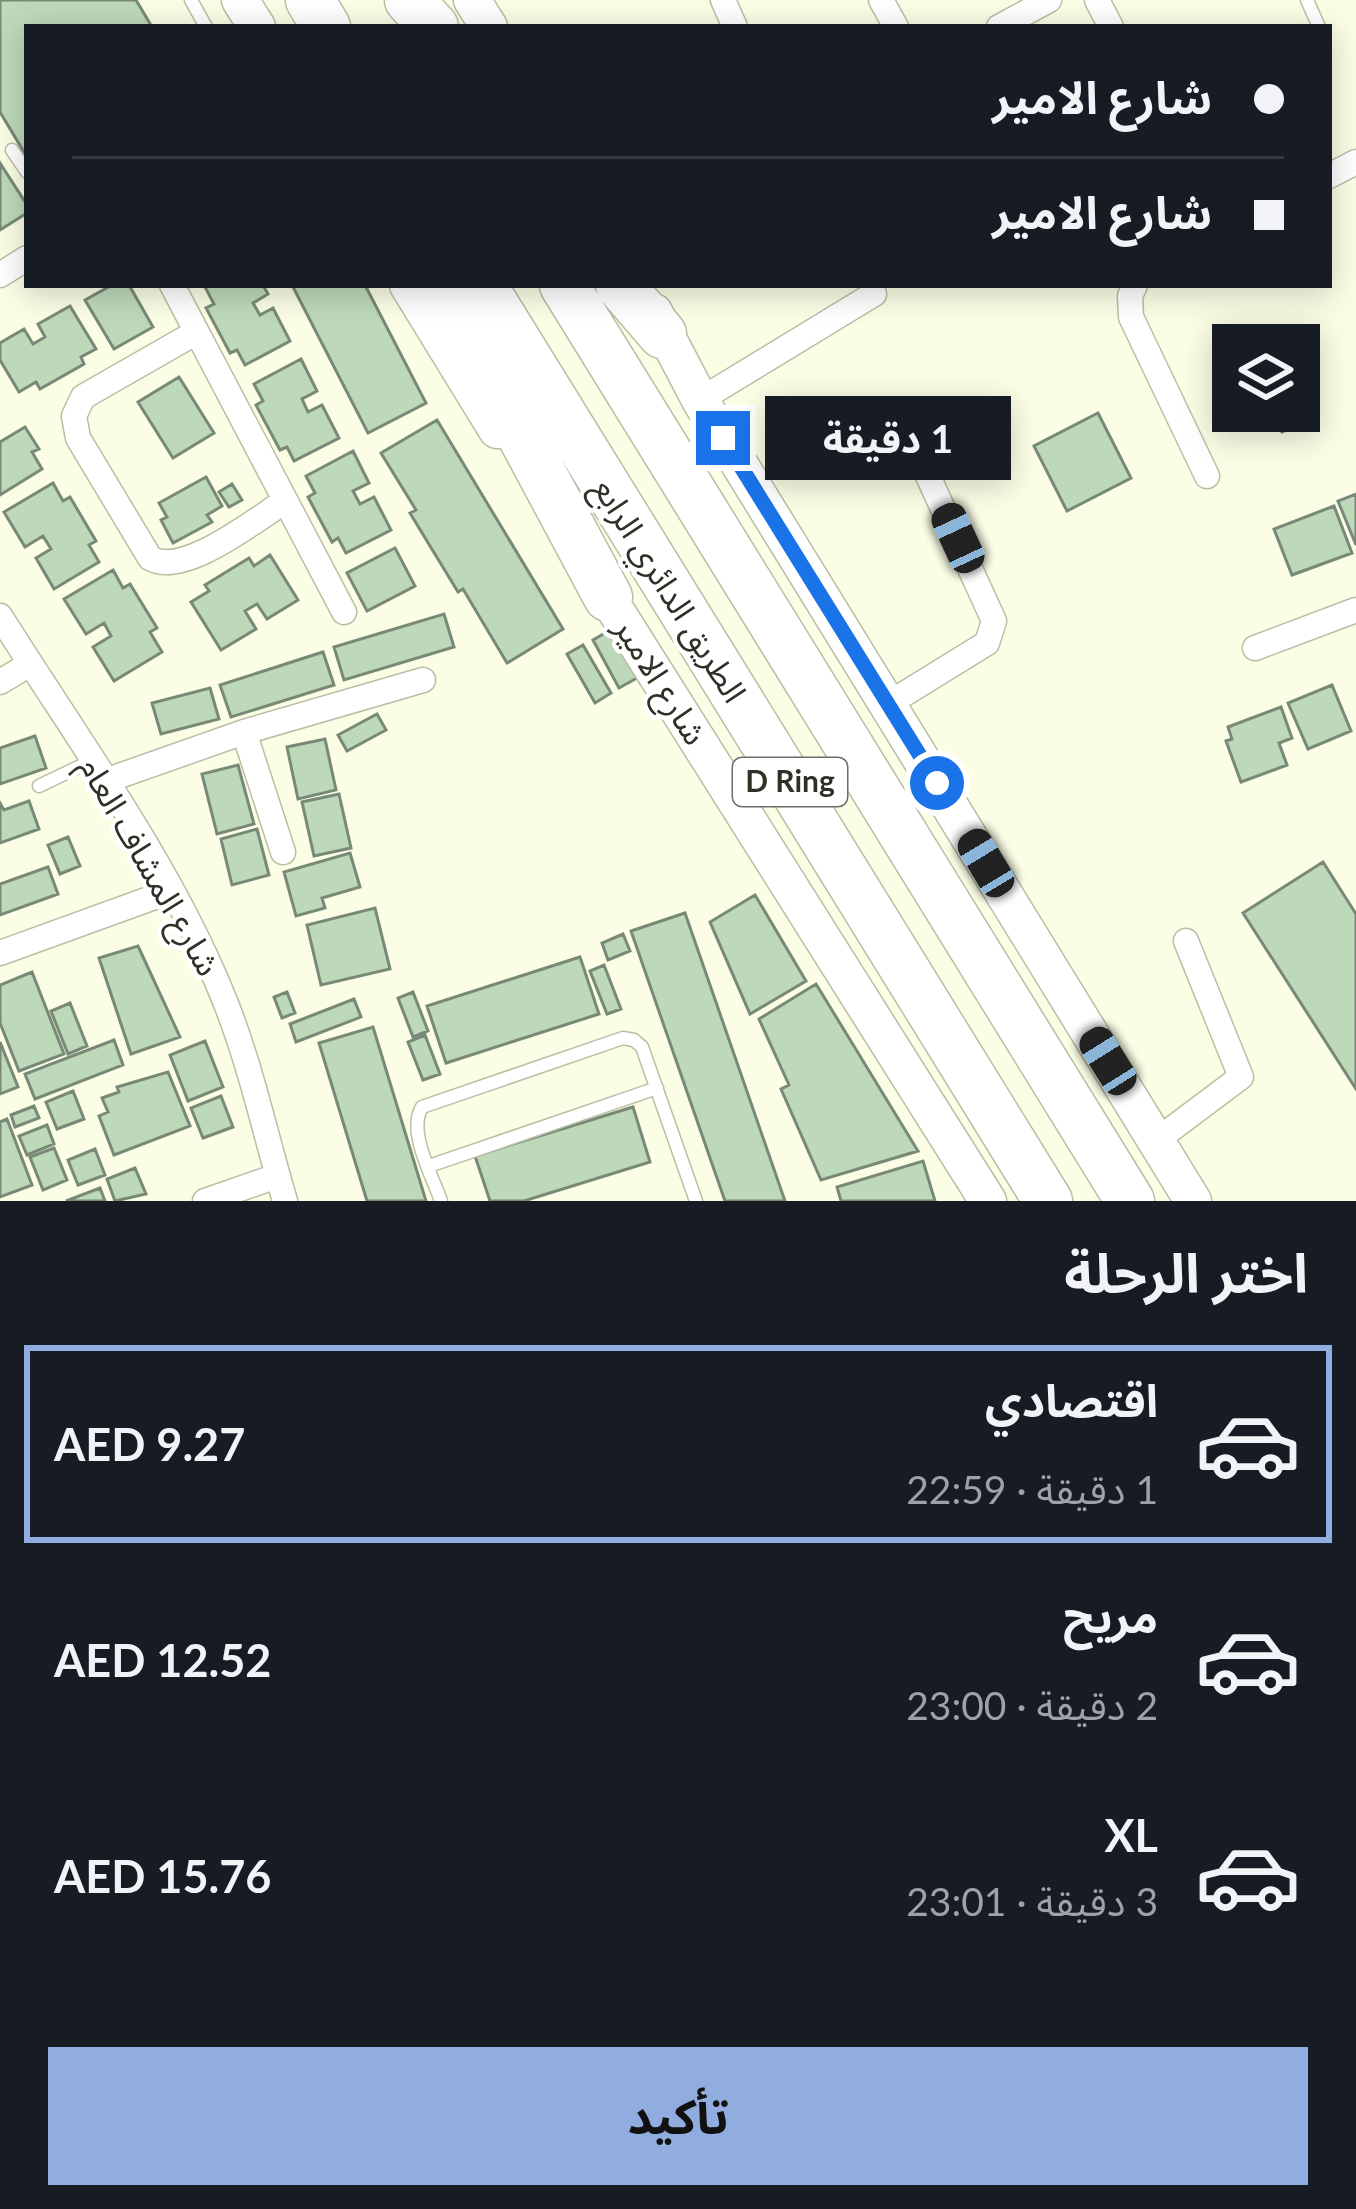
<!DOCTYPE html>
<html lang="ar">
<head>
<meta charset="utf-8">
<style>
	:root { --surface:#171b24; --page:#20242c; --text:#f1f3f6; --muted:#9ea1a6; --line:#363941; --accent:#91ade0 }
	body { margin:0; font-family:Lato,"Noto Sans Arabic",sans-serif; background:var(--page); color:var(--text); direction:rtl; height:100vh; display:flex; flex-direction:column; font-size:45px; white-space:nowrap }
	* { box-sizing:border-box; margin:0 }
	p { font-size:39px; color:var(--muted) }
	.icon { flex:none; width:66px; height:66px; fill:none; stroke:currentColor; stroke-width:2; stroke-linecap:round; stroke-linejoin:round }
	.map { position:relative; height:1201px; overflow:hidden; direction:ltr }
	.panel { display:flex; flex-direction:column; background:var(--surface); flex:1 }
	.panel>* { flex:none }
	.top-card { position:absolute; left:24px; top:24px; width:1308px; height:264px; border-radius:0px; box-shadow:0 6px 30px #0003; direction:rtl; display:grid; align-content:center; height:264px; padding:0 48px; background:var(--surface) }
	.controls { position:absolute; left:1212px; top:324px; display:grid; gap:24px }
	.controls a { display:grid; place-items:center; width:108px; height:108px; border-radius:0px; background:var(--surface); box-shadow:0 6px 30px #0003; font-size:60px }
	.end { position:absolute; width:54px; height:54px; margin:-27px; border:15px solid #1a73e8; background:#fff; box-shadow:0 0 0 6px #fff }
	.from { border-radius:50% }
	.bubble { position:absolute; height:84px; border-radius:0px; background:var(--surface); box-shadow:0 6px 30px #0003; font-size:39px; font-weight:700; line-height:84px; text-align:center; direction:rtl }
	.car { position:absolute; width:36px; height:72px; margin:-36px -18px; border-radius:15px; box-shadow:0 0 9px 3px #0007; background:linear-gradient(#222 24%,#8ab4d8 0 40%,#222 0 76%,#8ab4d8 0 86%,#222 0) }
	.top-card b { display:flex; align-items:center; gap:42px; height:114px; font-size:45px }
	.top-card b+b { border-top:3px solid var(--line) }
	.top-card i { width:30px; height:30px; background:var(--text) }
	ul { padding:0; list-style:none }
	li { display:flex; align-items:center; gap:36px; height:198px; margin:0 24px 18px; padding:0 24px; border:6px solid transparent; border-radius:0px }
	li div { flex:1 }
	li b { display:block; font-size:45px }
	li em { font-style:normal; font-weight:700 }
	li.selected { border-color:var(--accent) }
	li>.icon { width:108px; height:108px; stroke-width:1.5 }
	h2 { padding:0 48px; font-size:54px; line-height:144px }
	.button { display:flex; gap:24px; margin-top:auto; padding:24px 48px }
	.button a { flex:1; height:138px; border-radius:0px; background:var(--accent); color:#111; font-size:48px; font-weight:700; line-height:138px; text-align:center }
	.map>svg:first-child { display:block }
	.building { fill:#bed9ba; stroke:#798977; stroke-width:3 }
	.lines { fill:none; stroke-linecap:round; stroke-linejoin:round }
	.service-casing { stroke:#bbbea6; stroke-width:15 }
	.minor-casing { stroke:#bbbea6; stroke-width:27 }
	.secondary-casing { stroke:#bbbea6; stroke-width:39 }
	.motorway-casing { stroke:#bbbea6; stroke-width:51 }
	.service { stroke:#fff; stroke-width:12 }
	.minor { stroke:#fff; stroke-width:24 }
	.secondary { stroke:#fff; stroke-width:36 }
	.motorway { stroke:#fff; stroke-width:48 }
	.route { stroke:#1a73e8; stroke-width:15 }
	.labels { text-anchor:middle; stroke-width:9; stroke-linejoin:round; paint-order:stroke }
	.shield { fill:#fff; stroke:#6d6e67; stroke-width:3 }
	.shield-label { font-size:30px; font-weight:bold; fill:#2f3026 }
	.street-label { font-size:33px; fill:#2f3026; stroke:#fff }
</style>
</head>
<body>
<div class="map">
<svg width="1356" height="1201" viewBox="0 0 1356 1201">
	<rect width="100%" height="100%" fill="#fbfee5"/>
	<path class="building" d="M0,0H136L152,27H27V157L0,112Z
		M0,163L27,205V213L0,230Z
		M112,285H129L153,327L114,349L85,300Z
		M208,285H263L268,294L253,303L260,315L273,308L290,341L245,365L237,350L230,353L206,308L214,304L205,287Z
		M292,285H365L426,403L368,433Z
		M70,306L96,349L81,357L84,364L40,389L36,382L19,392L0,360V343L24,329L33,344L45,337L38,324Z
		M301,359L317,391L302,399L308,412L322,405L339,438L294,461L287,447L280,450L256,405L263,401L254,384Z
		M179,377L214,433L173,458L138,402Z
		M1299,389L1312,419L1282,432L1273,411H1299Z
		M1098,413L1131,478L1067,511L1034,446Z
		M437,420L563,629L507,663L463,589L458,592L410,513L416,510L381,453Z
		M25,427L39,449L32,452L42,469L0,495V442Z
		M353,451L369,483L353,491L360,504L374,497L391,530L346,553L338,538L332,542L308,497L315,493L306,476Z
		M206,477L222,506L207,515L212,522L173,543L161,520L167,517L159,503Z
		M53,483L63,501L70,497L96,541L89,545L99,562L54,589L36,558L51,549L43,536L25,547L4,512Z
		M232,484L242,500L229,507L219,492Z
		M1356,494V545L1338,501Z
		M1334,506L1352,553L1292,575L1274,529Z
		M395,548L415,586L367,611L347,573Z
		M270,555L298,600L267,619L257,604L245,611L256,629L221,650L191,602L209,591L205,585L249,558L254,566Z
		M113,570L123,588L130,584L157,628L150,632L162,652L114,681L93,647L111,636L104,623L86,634L64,599Z
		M444,614L454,647L344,680L334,647Z
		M610,630L637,678L619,688L593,640Z
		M583,645L611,693L595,703L567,654Z
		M323,652L334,685L231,717L220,685Z
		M1332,685L1351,731L1308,749L1288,703Z
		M210,688L219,719L161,734L152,703Z
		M1281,707L1292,738L1279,743L1287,765L1241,782L1226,741L1232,739L1228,727Z
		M377,714L386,730L347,751L338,735Z
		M35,736L46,768L0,784V748Z
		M325,739L336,790L298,799L287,747Z
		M238,765L254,824L217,834L202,774Z
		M339,794L351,848L314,856L302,802Z
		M29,801L39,829L0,843V803L4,810Z
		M257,829L269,875L232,885L221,839Z
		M68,837L80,866L60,874L48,845Z
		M350,853L360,887L322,898L325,908L296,916L284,872Z
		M1323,862L1356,914V1089L1243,913Z
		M48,867L58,894L0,915V884Z
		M755,895L806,981L750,1014L710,922Z
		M375,908L390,969L321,985L307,925Z
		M685,913L785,1201H725L631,931Z
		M623,934L630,951L608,960L602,943Z
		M138,946L180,1037L131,1054L99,958Z
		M580,957L599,1014L446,1063L427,1006Z
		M604,965L621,1009L607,1014L590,971Z
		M32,972L64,1054L19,1071L0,1023V985Z
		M816,984L918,1151L821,1180L781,1089L789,1085L759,1019Z
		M287,992L295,1013L282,1018L274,997Z
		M413,992L428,1031L413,1037L398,998Z
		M354,999L361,1017L296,1042L290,1024Z
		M70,1003L87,1046L68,1054L51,1011Z
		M373,1027L426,1201H367L319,1043Z
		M425,1035L440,1074L423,1080L408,1042Z
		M114,1040L123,1065L35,1099L25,1074Z
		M205,1041L223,1087L188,1101L170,1055Z
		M0,1042L18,1087L0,1094Z
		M168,1072L190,1126L114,1155L99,1116L108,1112L102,1098L119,1092L117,1087Z
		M73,1091L84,1119L57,1129L46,1102Z
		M221,1096L233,1127L203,1138L191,1108Z
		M34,1106L39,1118L15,1127L11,1115Z
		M633,1107L650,1162L524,1201H490L475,1156Z
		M7,1119L32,1185L0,1197V1122Z
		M47,1125L54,1144L27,1155L19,1136Z
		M54,1148L67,1180L43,1190L30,1157Z
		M95,1149L105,1175L78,1185L68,1160Z
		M923,1161L935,1201H841L837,1187Z
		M135,1168L146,1194L115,1201L107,1179Z
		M100,1188L105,1201H66Z"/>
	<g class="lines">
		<defs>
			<path id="service" d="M191,0L206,27
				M1307,0L1319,27
				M12,150L27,172
				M39,786L91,761
				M429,1166L657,1088
				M441,1201C432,1175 407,1131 422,1107L623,1038L634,1040L642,1047L696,1201"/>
			<path id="minor" d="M723,0L735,27
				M881,0L896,27
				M1097,0L1111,27
				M999,27L1049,0
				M1329,176L1356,162
				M0,275L27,258
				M172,285L344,612
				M1135,285L1130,296L1131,317L1207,476
				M195,333L83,397L74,416L78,438L150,558C183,578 255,520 285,501
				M700,400L874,294
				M0,616C76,737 165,857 220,989C249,1057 264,1130 285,1201
				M1255,648L1356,610
				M0,682L30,664
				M888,704L987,643L994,621L908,432
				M244,732L283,852
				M105,781L244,732L423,680
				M0,953L171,891
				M1157,1140L1241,1077L1186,941
				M205,1201L277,1176"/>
			<path id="secondary" d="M240,0L257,27
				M472,0L489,27
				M408,285L497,430
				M654,312L700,400L1193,1201
				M594,576L988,1201"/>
			<path id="motorway" d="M310,0L326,27
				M409,0L434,27
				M441,285L608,597
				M482,285L1048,1201
				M564,285L1130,1201
				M620,285L662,334"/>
		</defs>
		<use href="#service" class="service-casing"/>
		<use href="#minor" class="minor-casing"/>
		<use href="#secondary" class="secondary-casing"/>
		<use href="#motorway" class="motorway-casing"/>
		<use href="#service" class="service"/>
		<use href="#minor" class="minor"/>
		<use href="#secondary" class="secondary"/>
		<use href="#motorway" class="motorway"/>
	</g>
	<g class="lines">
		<path class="route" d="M723,438L937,783"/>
	</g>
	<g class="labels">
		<rect class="shield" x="733" y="758" width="114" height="48" rx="9"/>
		<g class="shield-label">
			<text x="790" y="792">D Ring</text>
		</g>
		<g class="street-label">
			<text transform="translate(670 590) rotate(58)" y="12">الطريق الدائري الرابع</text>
			<text transform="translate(661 681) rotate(58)" y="12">شارع الامير</text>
			<text transform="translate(150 866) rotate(60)" y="12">شارع المشاف العام</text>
		</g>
	</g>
</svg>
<div class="controls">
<a><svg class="icon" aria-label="layers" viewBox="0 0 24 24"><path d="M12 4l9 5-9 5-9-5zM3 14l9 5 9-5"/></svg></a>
</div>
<i class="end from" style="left:937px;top:783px"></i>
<i class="end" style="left:723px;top:438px"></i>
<div class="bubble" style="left:765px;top:396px;width:246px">1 دقيقة</div>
<i class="car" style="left:958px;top:538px;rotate:335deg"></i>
<i class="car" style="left:986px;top:863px;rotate:329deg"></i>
<i class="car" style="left:1108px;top:1061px;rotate:328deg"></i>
<div class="top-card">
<b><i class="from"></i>شارع الامير</b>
<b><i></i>شارع الامير</b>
</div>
</div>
<section class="panel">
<h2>اختر الرحلة</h2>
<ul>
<li class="selected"><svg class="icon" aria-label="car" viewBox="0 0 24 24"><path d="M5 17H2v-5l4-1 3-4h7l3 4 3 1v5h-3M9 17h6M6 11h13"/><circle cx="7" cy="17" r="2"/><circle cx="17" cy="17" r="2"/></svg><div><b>اقتصادي</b><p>1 دقيقة · 22:59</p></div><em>AED 9.27</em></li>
<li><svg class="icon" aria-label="car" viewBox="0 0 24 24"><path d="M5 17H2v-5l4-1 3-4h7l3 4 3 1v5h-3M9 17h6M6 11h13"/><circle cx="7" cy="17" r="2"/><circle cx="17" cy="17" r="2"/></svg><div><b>مريح</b><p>2 دقيقة · 23:00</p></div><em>AED 12.52</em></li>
<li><svg class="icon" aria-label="car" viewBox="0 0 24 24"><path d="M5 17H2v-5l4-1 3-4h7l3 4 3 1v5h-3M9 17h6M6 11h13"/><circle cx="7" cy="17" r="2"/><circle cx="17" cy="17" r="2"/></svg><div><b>XL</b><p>3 دقيقة · 23:01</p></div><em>AED 15.76</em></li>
</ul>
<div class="button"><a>تأكيد</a></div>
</section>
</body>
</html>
